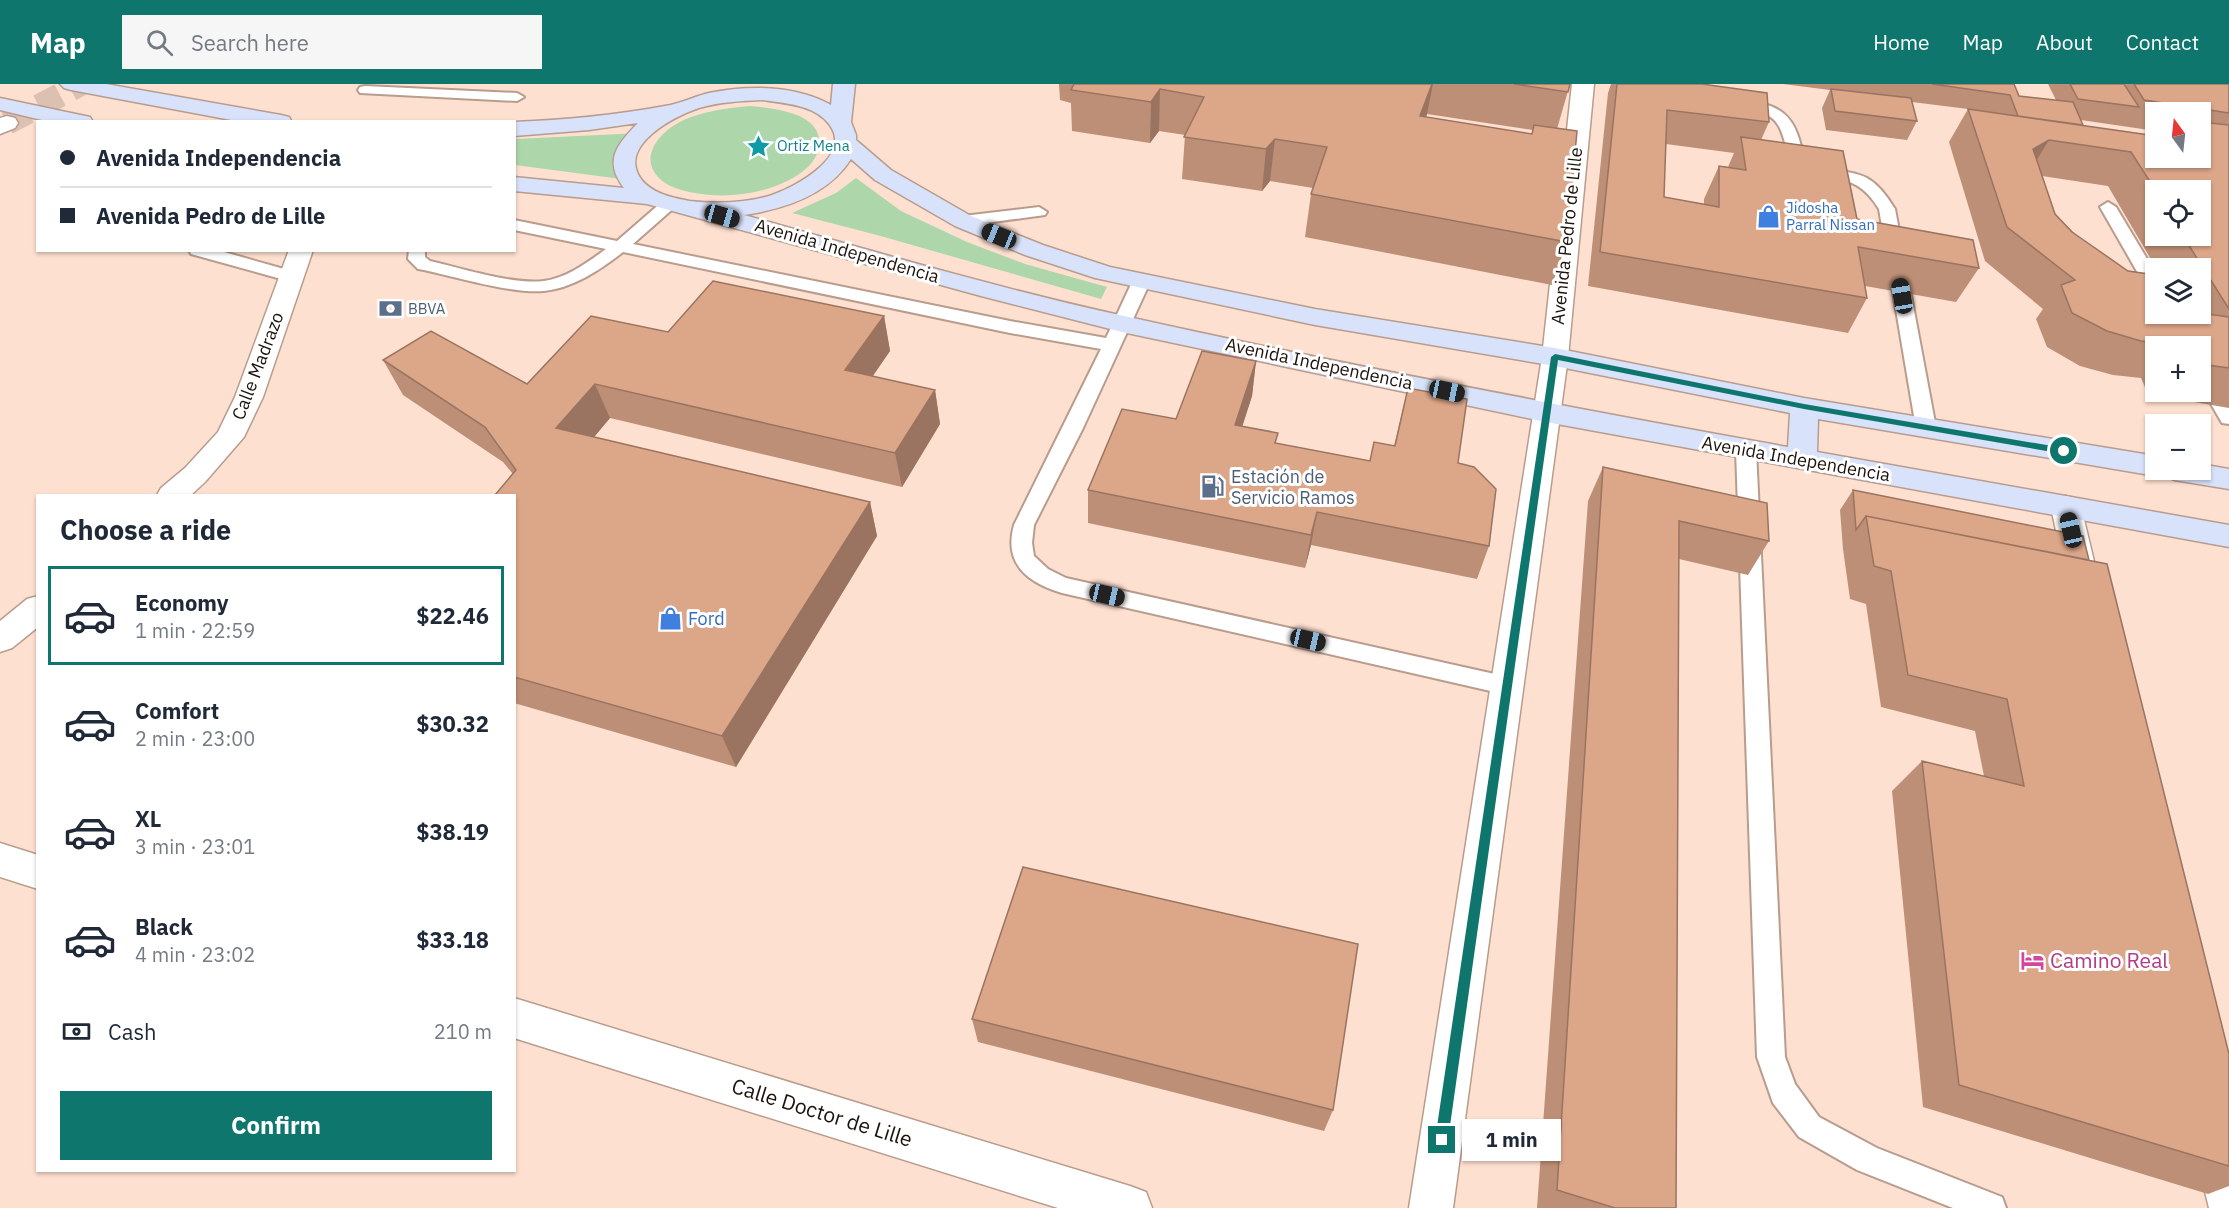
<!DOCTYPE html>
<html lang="en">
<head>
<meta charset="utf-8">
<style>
	:root { --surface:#fff; --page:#f6f6f7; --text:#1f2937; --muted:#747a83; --line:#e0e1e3; --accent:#0f766e }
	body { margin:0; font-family:"IBM Plex Sans",sans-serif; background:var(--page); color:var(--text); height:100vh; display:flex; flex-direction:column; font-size:22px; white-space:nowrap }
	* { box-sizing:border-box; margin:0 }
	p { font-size:20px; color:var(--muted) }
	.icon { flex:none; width:33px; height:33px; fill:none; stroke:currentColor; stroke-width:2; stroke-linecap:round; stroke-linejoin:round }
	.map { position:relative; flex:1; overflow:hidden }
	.panel { position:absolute; left:36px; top:410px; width:480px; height:678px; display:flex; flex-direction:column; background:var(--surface); border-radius:0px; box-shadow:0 2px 4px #0004 }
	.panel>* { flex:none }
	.hud { position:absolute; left:36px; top:36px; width:480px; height:132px; border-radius:0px; box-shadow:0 2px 4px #0004; display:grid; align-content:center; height:132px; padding:0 24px; background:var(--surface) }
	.needle { width:39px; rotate:345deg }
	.controls { position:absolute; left:2145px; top:18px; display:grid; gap:12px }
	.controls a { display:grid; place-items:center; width:66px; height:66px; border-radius:0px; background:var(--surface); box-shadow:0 2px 4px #0004; font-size:30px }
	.end { position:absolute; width:27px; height:27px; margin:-14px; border:8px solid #0f766e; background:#fff; box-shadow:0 0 0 3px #fff }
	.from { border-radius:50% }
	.bubble { position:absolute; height:42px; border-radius:0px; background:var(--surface); box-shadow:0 2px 4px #0004; font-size:20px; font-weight:800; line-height:42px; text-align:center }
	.car { position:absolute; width:18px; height:36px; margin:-18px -9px; border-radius:8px; box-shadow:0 0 4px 2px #0007; background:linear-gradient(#222 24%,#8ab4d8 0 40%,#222 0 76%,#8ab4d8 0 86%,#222 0) }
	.hud b { display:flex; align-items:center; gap:21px; height:57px; font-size:22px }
	.hud b+b { border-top:2px solid var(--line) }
	.hud i { width:15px; height:15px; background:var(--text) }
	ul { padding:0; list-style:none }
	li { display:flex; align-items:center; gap:18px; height:99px; margin:0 12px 9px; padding:0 12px; border:3px solid transparent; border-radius:0px }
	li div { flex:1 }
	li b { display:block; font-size:22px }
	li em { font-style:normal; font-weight:800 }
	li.current { border-color:var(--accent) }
	li>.icon { width:54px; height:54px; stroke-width:1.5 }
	h2 { padding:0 24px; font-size:27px; line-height:72px }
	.pay { display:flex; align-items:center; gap:15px; height:66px; padding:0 24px; font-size:22px }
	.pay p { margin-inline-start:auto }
	.primary-button { display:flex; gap:12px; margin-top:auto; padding:12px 24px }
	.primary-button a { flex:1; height:69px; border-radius:0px; background:var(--accent); color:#fff; font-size:24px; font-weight:800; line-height:69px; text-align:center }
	header { display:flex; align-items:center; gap:36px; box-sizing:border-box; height:84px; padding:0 30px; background:var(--accent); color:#fff }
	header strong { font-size:28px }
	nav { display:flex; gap:33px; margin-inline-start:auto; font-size:21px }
	.search { width:420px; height:54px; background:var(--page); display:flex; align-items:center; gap:15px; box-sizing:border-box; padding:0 21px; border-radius:0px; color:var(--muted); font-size:22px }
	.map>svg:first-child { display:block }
	.green { fill:#add7ab }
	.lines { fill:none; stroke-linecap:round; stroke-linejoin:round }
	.minor-tunnel { stroke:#dcc1b3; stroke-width:24; stroke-dasharray:24 12; stroke-linecap:butt }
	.service-casing { stroke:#b89c8d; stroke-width:4 }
	.minor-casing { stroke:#b89c8d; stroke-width:3 }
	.tertiary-casing { stroke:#b89c8d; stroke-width:3 }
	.secondary-casing { stroke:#b89c8d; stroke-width:3 }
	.service { fill:#fff; fill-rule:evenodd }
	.minor { fill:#fff; fill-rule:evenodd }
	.tertiary { fill:#fff; fill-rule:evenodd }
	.secondary { fill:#d8e2fa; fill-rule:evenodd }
	.wall { fill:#bd8f76; fill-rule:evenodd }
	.shaded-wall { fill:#9a7460 }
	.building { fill:#dca689; stroke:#9a7460; stroke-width:1.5 }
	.route { fill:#0f766e }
	.labels { text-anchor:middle; stroke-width:6; stroke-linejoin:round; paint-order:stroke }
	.far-culture-label { font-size:15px; fill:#0d838f; stroke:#fff; text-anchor:start }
	.far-shop-label { font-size:15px; fill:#366cbe; stroke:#fff; text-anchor:start }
	.far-service-label { font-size:15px; fill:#4e5e75; stroke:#fff; text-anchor:start }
	.street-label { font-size:18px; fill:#1c120c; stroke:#fff }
	.service-label { font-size:18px; fill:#4e5e75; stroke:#fff; text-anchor:start }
	.shop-label { font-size:18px; fill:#366cbe; stroke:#fff; text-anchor:start }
	.near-hotel-label { font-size:21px; fill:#b23c85; stroke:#fff; text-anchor:start }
	.near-street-label { font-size:21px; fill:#1c120c; stroke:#fff }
</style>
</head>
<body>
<header>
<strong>Map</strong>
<div class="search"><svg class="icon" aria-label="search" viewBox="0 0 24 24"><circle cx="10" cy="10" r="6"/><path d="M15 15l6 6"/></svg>Search here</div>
<nav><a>Home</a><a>Map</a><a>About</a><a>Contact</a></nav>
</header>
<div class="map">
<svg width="2229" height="1124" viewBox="0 0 2229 1124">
	<rect width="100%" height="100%" fill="#fee0d0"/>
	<path class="green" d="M750,22C771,24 821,28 819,59C819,68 815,76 808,83C781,108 731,116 695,109C683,107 667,103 658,93C649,83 648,72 655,60C674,30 718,25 750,22Z
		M641,49L621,95L515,81V55Z
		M856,94L901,127L967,158L1025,180L1107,203L1101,215L877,151L792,129L836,109Z"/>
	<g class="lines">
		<path class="minor-tunnel" d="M7,39L81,0"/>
		<defs>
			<path id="service" d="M365,2L517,9L524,13L517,17L360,9L358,6L360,3Z
				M1738,15C1768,20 1789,22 1799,55C1801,63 1803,71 1811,75C1850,99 1864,74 1895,125L1936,344L1933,349L1926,351L1919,349L1916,344L1879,125C1855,85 1833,102 1800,82C1781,71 1788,43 1769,32C1758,26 1745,25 1733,22L1731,19Z
				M669,115L677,120L675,123L633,160L1010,237L1106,254L1133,196L1136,192H1148L1151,196L1083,344L1034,441L1032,459L1034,472L1048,485L1066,494L1508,593L1516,595L1520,602L1516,609L1508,611L1062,509C1028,499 1003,480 1014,441L1101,265L1010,249L623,168C600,186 573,204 544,207C513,210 456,193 424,186L418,185L408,175L409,166H425V173L430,177C461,184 514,201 544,197C567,194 588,178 606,165L514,146V136L617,157L663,117Z
				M2108,118L2116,123L2156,190V210L2147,205L2100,123Z
				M1039,123L1047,128L1045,131L963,142L955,137L963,132Z
				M189,166H217L298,189L301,193L298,197L292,198L191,170Z
				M2200,278L2207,280L2229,318V340L2222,339L2200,301Z
				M1746,359L1753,361L1756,366L1785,973L1795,1000L1819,1033L1877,1064L2002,1113L2006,1124H1953L1857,1086L1799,1053L1773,1019L1757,973L1736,366L1739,361Z"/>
			<path id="minor" d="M1572,0H1594L1568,273L1564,279L1555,282L1546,279L1542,273Z
				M7,32L15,34L18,39L15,44L0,50V34Z
				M289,166H313L263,313L244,353L205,398L191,411H157L161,404L185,384L218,348L235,313Z
				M2066,412L2077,415L2081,423L2098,494L2093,502L2082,506L2071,502L2066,494L2051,423L2055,415Z
				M38,512V543L12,564L0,568V537L27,515Z
				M0,759L38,771V805L0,793Z
				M514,914L1130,1102L1146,1108L1152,1124H1058L514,954Z
				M2215,1037L2229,1043V1124H2209L2193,1059L2200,1044Z"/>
			<path id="tertiary" d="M1555,264L1564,267L1568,273L1453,1124H1409L1542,273L1546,267Z"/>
			<path id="secondary" d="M60,0H106L281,31L289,33L292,38H242L71,6L64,4Z
				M833,0H855L851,38L856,51V56L891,86L971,132L1043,161L1110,183L1315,225L1555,264L1804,314L2156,372V386H2200V380L2229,385V405L2174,396L2162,390L2156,392L1818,335L1817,368L2229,441V463L1546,338L1122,248L981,212L647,120L514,107V93L624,104C603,77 617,60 638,39L589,46L514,52V38C565,36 616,31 665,22C680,20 695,12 709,9C748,1 795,1 831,21ZM762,16C784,19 815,21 829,40C854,72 795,103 772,111C746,119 717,120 690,117C674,114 652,110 641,95C617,62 674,32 699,24C719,18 741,17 762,16ZM851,75L875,96L955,142L1025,171L1095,194L1315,241L1555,282L1790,329L1788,363C1566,323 1344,281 1124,232C996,204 870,166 744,131C785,125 828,111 851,75Z
				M0,14L90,33L93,38H50L0,26Z"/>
		</defs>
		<use href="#service" class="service-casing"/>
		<use href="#minor" class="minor-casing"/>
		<use href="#tertiary" class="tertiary-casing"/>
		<use href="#secondary" class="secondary-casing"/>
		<use href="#service" class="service"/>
		<use href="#minor" class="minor"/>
		<use href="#tertiary" class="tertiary"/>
		<use href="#secondary" class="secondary"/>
	</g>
	<path class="wall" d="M1059,0H1570L1557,45L1567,158L1552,201L1305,153L1311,110L1313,104L1270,97L1262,107L1182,95L1185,51L1159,47L1150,59L1072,47L1071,19L1060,16ZM1427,30L1533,46L1532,50L1426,33Z
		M1611,0H1702L1769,38L1761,56L1857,135L1979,184L1956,218L1865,202L1867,214L1848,249L1588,202L1608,9ZM1666,60L1734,69L1728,83L1719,82L1704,115V120L1664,113Z
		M1783,0H2014L2019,12L2056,16L2048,0H2229V324L2148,310L2141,294L2113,291L2080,282L2047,263L2036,235L2043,225L1985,177L1949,58L1968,25L1912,18L1917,37L1907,56L1826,46L1822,24L1830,6ZM2156,28H2200V74L2083,41L2081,36L2156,47ZM2042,92L2108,102L2156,184H2200V230H2156L2055,130ZM2156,106L2200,152H2156ZM2156,262H2200V308H2156Z
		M884,232L890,267L872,292L935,306L940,340L902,403L610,334L594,353L870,418L877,452L736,683L514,619V411L513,390L503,378L403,311L383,276L527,300Z
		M1256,277L1252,312L1242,342L1276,359L1370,377L1394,362L1408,304L1458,379L1489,462L1477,495L1311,461L1305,484L1088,439V406Z
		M1603,383L1769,457L1748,491L1679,475L1676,1124H1537L1588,417Z
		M1853,406L2089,476L2229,970V1102L2208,1110L1923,1023L1892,707L1922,677L1984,692L1975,647L1881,623L1866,520L1850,515L1843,465L1840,426Z
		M972,935L1333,1026L1324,1047L978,958Z"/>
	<path class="shaded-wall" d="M1432,0H1433L1427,30L1412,74L1420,32Z
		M1160,5L1159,47L1150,59L1151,18Z
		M1275,55L1270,97L1262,107L1266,65Z
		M2049,56L2028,90L2033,65Z
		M884,232L890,267L853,321L845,286Z
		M1256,277L1252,312L1232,375L1235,341Z
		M595,300L610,334L573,378L556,344Z
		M935,306L940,340L902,403L895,369Z
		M870,418L877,452L736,683L722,652Z
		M1317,428L1311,461L1305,484L1311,451Z"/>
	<path class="building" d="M1074,0H1432L1420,32L1532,50L1534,41L1577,47L1567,158L1311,110L1327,63L1275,55L1266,65L1184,53L1204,13L1160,5L1151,18L1071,6Z
		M1514,0H1570L1568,8Z
		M1617,0H1702L1767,9L1769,38L1667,26L1664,113L1719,123V82L1746,86L1741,53L1843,67L1857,135L1973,156L1979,184L1858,163L1867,214L1600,168Z
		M1932,0H2014L2019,12L2073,18L2083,41L2018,32L2010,11Z
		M2070,0H2124L2139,23L2078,15Z
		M2134,0H2229V29L2144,16Z
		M1831,5L1911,14L1917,37L1835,27Z
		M1968,25L2156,52V74H2200V38L2229,41V225L2183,152H2200V106L2156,107L2131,68L2049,56L2033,65L2055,130L2072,148L2128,187L2149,190L2156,194V230L2200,229L2229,233V284L2200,280V262H2171L2170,260L2141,257L2107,247L2072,229L2061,201L2075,196L2007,143Z
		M713,197L884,232L845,286L935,306L895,369L595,300L556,344L870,418L722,652L514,593V411H495L516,386L485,343L383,276L431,247L527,300L591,232L668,248Z
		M1202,267L1256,277L1235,341L1278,349L1275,359L1370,377L1374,358L1395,362L1408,304L1467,315L1458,379L1474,383L1496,405L1489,462L1317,428L1311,451L1088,406L1122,325L1176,335Z
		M1603,383L1767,419L1769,457L1679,437L1676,1124H1615L1557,1106Z
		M1853,406L2083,452L2089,476L1866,432L1856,446Z
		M1866,432L2107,480L2229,970V1082L1959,1001L1922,677L2024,702L2007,615L1908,591L1891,487L1874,482Z
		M1023,783L1358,860L1333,1026L972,935Z"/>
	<path class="route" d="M1555,270L1804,320L2064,364L2068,367L2064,370L1804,325L1558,276L1448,1056L1446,1060L1442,1062L1437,1060L1435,1056L1551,273Z"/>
	<defs>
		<symbol id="sight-bare" viewBox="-9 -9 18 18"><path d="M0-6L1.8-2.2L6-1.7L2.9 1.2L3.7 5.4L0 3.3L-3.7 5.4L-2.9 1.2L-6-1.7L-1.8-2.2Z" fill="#0f9aa8" stroke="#fff" stroke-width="2.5" paint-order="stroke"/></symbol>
		<symbol id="shop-bare" viewBox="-9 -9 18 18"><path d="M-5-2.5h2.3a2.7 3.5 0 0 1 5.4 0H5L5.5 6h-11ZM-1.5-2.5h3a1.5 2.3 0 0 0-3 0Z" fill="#3f7fe0" stroke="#fff" stroke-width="2.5" paint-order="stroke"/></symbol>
		<symbol id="bank-bare" viewBox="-9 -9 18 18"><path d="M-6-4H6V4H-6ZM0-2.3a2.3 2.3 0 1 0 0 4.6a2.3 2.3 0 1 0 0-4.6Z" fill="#5c6f8a" stroke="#fff" stroke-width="2.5" paint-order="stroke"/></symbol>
		<symbol id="fuel-bare" viewBox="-9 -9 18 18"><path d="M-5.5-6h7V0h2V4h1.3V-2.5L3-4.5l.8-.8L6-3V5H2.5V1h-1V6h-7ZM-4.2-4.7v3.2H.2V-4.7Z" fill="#5c6f8a" stroke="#fff" stroke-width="2.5" paint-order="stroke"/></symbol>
		<symbol id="hotel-bare" viewBox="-9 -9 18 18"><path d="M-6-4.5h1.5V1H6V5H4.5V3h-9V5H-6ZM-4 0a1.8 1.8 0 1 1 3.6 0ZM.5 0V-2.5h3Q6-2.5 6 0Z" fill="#d1479c" stroke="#fff" stroke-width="2.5" paint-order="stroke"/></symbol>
	</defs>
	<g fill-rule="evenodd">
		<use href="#sight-bare" x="742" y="46" width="33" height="33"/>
		<use href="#shop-bare" x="1752" y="116" width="33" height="33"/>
		<use href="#bank-bare" x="374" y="208" width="33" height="33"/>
		<use href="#fuel-bare" x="1196" y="386" width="33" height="33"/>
		<use href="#shop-bare" x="654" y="518" width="33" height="33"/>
		<use href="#hotel-bare" x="2016" y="860" width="33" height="33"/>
	</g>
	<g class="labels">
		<g class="far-culture-label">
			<text x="777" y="67">Ortiz Mena</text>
		</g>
		<g class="far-shop-label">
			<text x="1786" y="129">Jidosha<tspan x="1786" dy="17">Parral Nissan</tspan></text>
		</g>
		<g class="far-service-label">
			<text x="408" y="230">BBVA</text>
		</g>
		<g class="street-label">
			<text transform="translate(1567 152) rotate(-84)" y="6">Avenida Pedro de Lille</text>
			<text transform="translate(847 167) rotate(16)" y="6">Avenida Independencia</text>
			<text transform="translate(1319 280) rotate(12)" y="6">Avenida Independencia</text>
			<text transform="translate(258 282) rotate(-69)" y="6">Calle Madrazo</text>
			<text transform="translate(1796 375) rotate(10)" y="6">Avenida Independencia</text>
		</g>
		<g class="service-label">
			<text x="1231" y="399">Estación de<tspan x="1231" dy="21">Servicio Ramos</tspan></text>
		</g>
		<g class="shop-label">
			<text x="688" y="541">Ford</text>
		</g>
		<g class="near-hotel-label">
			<text x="2050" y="884">Camino Real</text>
		</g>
		<g class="near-street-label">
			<text transform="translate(822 1029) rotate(17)" y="7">Calle Doctor de Lille</text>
		</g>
	</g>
</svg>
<div class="controls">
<a><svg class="needle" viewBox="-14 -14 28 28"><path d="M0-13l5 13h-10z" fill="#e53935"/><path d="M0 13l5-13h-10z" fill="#747a83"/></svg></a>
<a><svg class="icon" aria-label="locate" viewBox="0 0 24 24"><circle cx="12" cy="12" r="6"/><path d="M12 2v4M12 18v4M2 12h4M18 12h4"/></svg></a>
<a><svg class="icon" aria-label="layers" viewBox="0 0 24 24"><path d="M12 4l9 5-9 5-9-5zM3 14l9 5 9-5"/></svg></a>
<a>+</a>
<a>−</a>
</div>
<i class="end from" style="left:2064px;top:367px"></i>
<i class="end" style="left:1442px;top:1056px"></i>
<div class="bubble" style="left:1462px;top:1035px;width:99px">1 min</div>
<i class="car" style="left:722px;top:132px;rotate:106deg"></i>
<i class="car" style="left:999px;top:152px;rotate:292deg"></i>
<i class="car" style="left:1902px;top:212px;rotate:350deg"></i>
<i class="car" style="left:1447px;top:307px;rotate:102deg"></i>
<i class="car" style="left:2071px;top:446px;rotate:347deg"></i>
<i class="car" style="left:1107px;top:511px;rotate:103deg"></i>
<i class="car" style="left:1308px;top:556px;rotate:103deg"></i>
<div class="hud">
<b><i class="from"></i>Avenida Independencia</b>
<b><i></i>Avenida Pedro de Lille</b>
</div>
<section class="panel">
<h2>Choose a ride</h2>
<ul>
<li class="current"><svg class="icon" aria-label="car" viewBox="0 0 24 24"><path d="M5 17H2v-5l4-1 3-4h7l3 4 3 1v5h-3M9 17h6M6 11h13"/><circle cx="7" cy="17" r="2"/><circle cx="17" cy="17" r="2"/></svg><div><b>Economy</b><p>1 min · 22:59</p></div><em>$22.46</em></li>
<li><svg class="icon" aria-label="car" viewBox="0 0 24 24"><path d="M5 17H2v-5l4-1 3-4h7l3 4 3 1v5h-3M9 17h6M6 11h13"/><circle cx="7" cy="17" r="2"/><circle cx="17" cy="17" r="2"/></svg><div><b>Comfort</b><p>2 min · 23:00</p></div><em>$30.32</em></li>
<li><svg class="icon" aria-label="car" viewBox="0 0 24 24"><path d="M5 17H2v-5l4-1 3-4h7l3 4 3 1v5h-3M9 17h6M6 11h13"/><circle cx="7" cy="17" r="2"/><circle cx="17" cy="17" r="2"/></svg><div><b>XL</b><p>3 min · 23:01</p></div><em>$38.19</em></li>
<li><svg class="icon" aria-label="car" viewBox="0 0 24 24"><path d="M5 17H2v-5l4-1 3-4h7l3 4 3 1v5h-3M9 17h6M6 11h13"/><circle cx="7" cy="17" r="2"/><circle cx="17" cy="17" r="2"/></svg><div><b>Black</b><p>4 min · 23:02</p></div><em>$33.18</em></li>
</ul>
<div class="pay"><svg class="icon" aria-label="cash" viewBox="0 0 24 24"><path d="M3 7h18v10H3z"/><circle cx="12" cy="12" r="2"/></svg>Cash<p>210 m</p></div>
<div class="primary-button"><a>Confirm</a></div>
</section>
</div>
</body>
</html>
